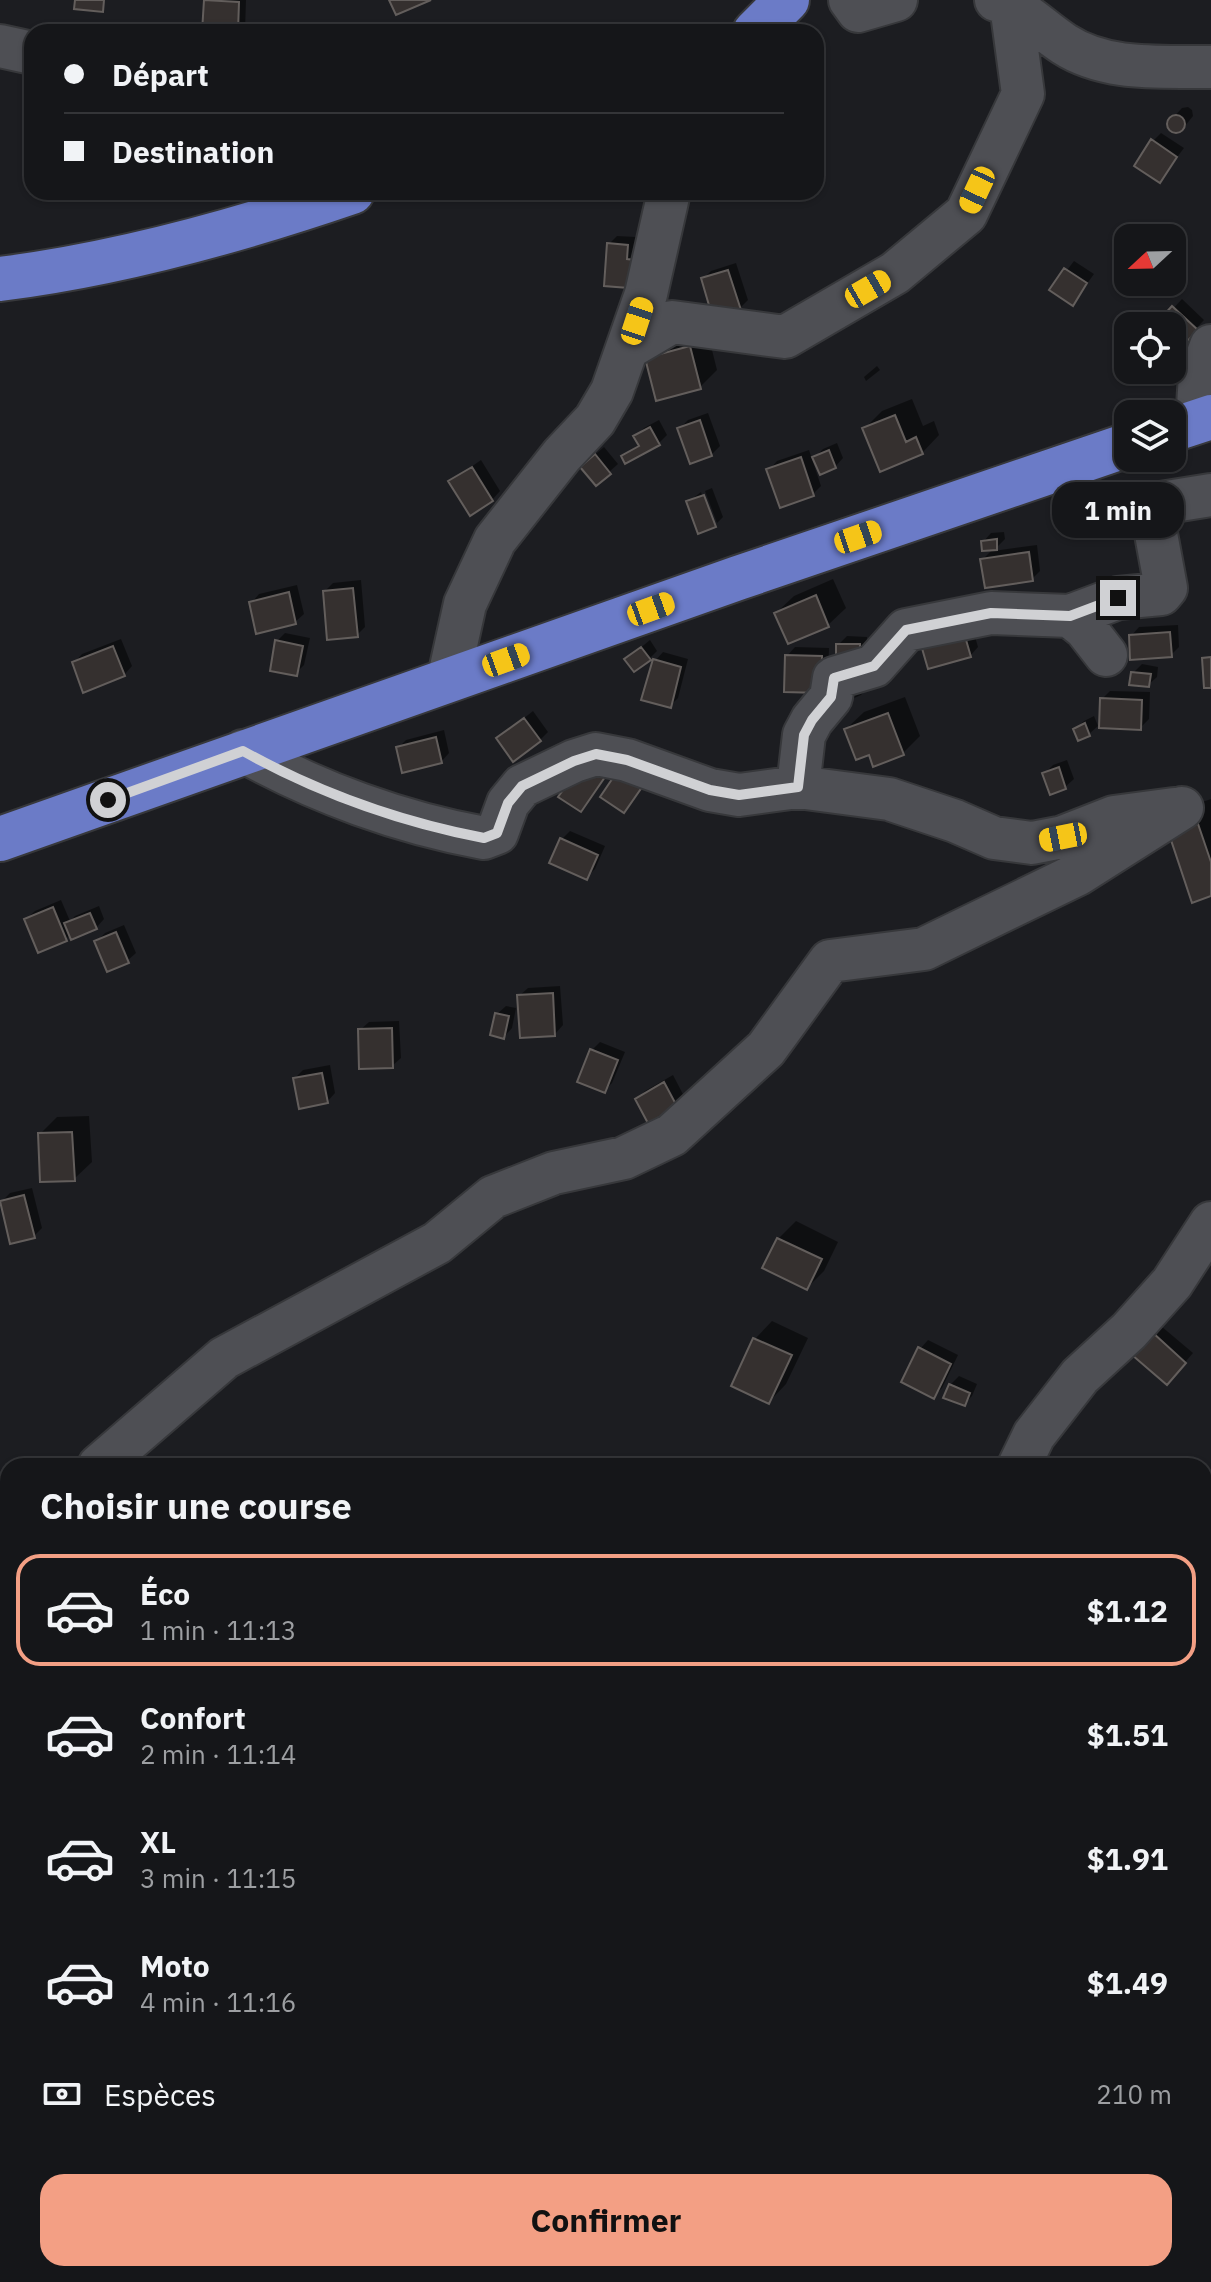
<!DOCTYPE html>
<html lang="fr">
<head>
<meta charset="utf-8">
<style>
	:root { --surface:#151619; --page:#222326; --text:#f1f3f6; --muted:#9d9fa2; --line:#343538; --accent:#f39f84 }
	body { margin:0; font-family:"IBM Plex Sans",sans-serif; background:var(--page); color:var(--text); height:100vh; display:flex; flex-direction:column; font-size:30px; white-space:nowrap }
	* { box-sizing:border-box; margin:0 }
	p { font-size:26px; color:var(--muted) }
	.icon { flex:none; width:44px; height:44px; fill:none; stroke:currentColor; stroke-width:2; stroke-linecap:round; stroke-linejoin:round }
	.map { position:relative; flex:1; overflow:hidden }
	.drawer { position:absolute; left:0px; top:1458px; width:1212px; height:824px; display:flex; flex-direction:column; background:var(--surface); border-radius:24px 24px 0 0; box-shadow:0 2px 6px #0004,0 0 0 2px var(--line) }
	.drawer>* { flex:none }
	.banner { position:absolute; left:24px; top:24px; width:800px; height:176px; border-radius:24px; box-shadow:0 2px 6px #0004,0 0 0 2px var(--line); display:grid; align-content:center; height:176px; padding:0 40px; background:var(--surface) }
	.needle { width:52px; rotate:248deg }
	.tools { position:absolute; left:1114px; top:224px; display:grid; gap:16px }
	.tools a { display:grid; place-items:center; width:72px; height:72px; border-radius:16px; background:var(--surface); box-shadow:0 2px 6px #0004,0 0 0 2px var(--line); font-size:40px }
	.end { position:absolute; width:36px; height:36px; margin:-18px; border:10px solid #d0d1d4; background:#111; box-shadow:0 0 0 4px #111 }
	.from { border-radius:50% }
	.bubble { position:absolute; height:56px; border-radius:24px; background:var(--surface); box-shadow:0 2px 6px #0004,0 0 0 2px var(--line); font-size:26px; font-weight:700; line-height:56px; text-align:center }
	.car { position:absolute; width:24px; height:48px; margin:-24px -12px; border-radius:10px; box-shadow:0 0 6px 2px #0007; background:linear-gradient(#f5c518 24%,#345 0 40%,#f5c518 0 76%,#345 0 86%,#f5c518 0) }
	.banner b { display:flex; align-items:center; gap:28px; height:76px; font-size:30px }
	.banner b+b { border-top:2px solid var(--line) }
	.banner i { width:20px; height:20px; background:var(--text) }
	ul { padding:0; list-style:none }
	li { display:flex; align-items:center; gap:24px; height:112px; margin:0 16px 12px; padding:0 24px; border:4px solid transparent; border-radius:24px }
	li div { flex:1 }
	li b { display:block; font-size:30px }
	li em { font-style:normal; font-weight:700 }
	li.active { border-color:var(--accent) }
	li>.icon { width:72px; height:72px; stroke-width:1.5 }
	h2 { padding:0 40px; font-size:36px; line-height:96px }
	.pay { display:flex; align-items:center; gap:20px; height:88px; padding:0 40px; font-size:30px }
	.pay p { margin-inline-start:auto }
	.action { display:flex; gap:16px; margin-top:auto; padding:16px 40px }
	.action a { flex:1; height:92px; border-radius:24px; background:var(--accent); color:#111; font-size:32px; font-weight:700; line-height:92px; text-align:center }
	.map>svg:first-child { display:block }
	.shadow { fill:#0007 }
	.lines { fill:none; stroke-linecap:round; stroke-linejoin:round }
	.stream { stroke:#050033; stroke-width:11 }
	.building { fill:#35302f; stroke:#635e5c; stroke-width:2 }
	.minor-casing { stroke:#37383b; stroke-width:46 }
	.highway-casing { stroke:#37383b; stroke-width:48 }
	.minor { stroke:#4e4f54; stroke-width:42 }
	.highway { stroke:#6b7bc7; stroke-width:44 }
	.route { stroke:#d0d1d4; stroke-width:10 }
</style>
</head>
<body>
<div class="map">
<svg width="1211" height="2282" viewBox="0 0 1211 2282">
	<rect width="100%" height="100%" fill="#1c1d21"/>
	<path class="shadow" d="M207,0H246L245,31L204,32Z
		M1188,107L1192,110L1193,116L1181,131H1175L1169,122L1182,108Z
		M1161,133L1184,148L1159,181L1153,141Z
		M1156,226L1163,238H1133Z
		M617,236L636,237L635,252L649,278L609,244Z
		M1128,241V262L1121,248Z
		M1074,261L1094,274L1073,303L1052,290Z
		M736,263L748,300L740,308L703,279L711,271Z
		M1182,299L1204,320L1177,349L1172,344V326H1157Z
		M707,330L717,370L699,388L647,359L664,341Z
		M877,366L880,370L866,381L864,377Z
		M912,399L923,426L934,421L939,435L922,453L865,428L882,411Z
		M708,413L720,446L711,455L679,429L688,420Z
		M659,420L667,435L659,443L623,456L640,444L636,436L644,428Z
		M837,443L843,458L835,467L813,459L823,449Z
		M604,447L618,464L609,472L590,459Z
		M809,450L821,486L813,494L769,470L777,461Z
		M481,460L500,491L492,500L451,481Z
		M712,488L723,517L717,523L705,491Z
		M701,492L712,524H716L699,531L688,502Z
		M1004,532L1005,539L993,551L1037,545L1040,571L1032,579L982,560L994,548L983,542L991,533Z
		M833,579L846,608L828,625L789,642L776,613L794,596Z
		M361,580L365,627L357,635L325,591L333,583Z
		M297,585L304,614L295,622L251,603L259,594Z
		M970,619L978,647L970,656L929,667Z
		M1178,625L1179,647L1171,655L1131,636L1139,627Z
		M285,633L310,638L304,665L296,673L277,641Z
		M847,636L867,637V655L838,645Z
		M121,639L132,666L124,675L74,663L82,654Z
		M650,640L657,651L649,659H627Z
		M795,647L829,648L828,683L787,656Z
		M663,652L688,659L678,698L670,706L655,661Z
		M1142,664L1158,667L1157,677L1148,685L1133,673Z
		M869,687L861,695L845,702L840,689Z
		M1110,691L1150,692L1149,719L1140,728L1102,699Z
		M905,697L920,736L903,753H870L846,729L864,712Z
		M533,711L548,732L540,740L498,739Z
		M1094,716L1098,726L1089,734L1079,738L1075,729L1084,721Z
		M444,730L449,753L441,762L398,748L406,740Z
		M1067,760L1074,779L1065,787L1044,774L1053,765Z
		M1211,799V894L1185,808Z
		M570,831L605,846L595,869L587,877L562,839Z
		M61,900L70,921L75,916L99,906L104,919L96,928L71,934L66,939L26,919L35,911Z
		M124,925L136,953L127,961L97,941L105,933Z
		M560,986L563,1025L555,1034L519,996L528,988Z
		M506,1006L516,1008L512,1028L504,1037L497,1014Z
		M399,1021L401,1058L392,1066L360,1030L369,1022Z
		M600,1042L625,1052L612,1083L604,1091L579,1081L592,1050Z
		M330,1065L335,1093L327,1102L295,1078L303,1070Z
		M673,1075L686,1100L678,1108L637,1100L645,1091Z
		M89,1116L92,1162L74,1179L40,1134L57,1117Z
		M32,1188L42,1228L34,1236L1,1202L10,1193Z
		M796,1221L838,1242L824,1271L807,1288L778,1239Z
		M772,1321L808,1338L786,1384L769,1402L755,1339Z
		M1161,1326L1193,1353L1175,1374L1135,1354Z
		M928,1340L958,1355L942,1388L934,1396L920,1349Z
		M959,1376L977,1384L972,1396L964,1404L950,1385Z
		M1180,1459L1190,1466H1174Z
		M929,1464H974V1466H927Z
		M975,2274H1035L1033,2282H973Z"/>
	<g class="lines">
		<path class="stream" d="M0,2160L8,2173
			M74,2274L80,2282"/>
	</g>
	<path class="building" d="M75,0H104L103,12L74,9Z
		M204,0L239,2L238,32H202Z
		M389,0H431L396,15Z
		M1167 124a9 9 0 1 1 18 0a9 9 0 1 1-18 0Z
		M1151,139L1177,157L1160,183L1134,166Z
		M607,243L628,245L627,259L644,261L641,289L604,286Z
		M1064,268L1087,283L1073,306L1049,290Z
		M728,270L741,310L713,319L701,278Z
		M1172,306L1198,330L1177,352L1172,347V326H1154Z
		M690,346L701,389L656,401L645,358Z
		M895,415L906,442L916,437L923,454L880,472L862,428Z
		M700,420L712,456L690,464L677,428Z
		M650,427L660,445L625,464L621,456L639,446L633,436Z
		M829,450L836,468L820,475L812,457Z
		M595,454L611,474L596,486L580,467Z
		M801,457L814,496L780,508L766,469Z
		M472,467L493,501L470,516L448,481Z
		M704,495L716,527L698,534L686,501Z
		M997,539V550L982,551L981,541Z
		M1029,552L1033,581L985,588L980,559Z
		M353,588L358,637L327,640L323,591Z
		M289,592L296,624L256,634L249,602Z
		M816,595L829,627L788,644L774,613Z
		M962,626L971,657L928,669L919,638Z
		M1170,632L1172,657L1130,660L1129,635Z
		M275,640L303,646L297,676L270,671Z
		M836,644H860V665H836Z
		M113,646L125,676L83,693L72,662Z
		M641,647L651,660L634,672L624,659Z
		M785,655L822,656L821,693L784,692Z
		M1211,657V688H1204L1202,658Z
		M653,659L681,667L671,708L641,700Z
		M1131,672L1151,674L1149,687L1129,685Z
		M1100,698L1142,700L1141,730L1099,728Z
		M888,713L904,755L873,767L869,755L856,760L844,729Z
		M524,718L541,741L513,762L496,738Z
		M1085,723L1090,736L1078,741L1073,729Z
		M436,737L442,763L402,773L396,747Z
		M583,762L605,777L581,812L558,797Z
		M623,763L647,780L624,813L600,797Z
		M1059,767L1066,789L1050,795L1042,773Z
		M1195,815L1211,862V896L1192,903L1166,825Z
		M560,838L598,855L587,880L549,863Z
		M53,907L67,941L38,953L24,919Z
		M90,913L97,929L71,940L64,923Z
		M116,932L129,963L107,972L94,941Z
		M553,993L555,1036L520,1038L517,995Z
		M495,1013L509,1016L504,1039L490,1035Z
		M392,1028L393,1068L359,1069L358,1029Z
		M590,1049L618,1060L605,1093L577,1082Z
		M322,1073L328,1103L299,1109L293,1078Z
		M664,1082L679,1110L650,1127L635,1099Z
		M72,1132L75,1181L40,1182L38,1133Z
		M24,1195L35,1238L10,1244L0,1201Z
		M777,1238L822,1259L807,1290L762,1268Z
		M1152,1332L1186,1363L1167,1385L1132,1355Z
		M753,1338L792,1355L769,1404L731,1386Z
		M918,1347L951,1364L934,1399L901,1382Z
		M949,1384L970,1393L965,1406L943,1398Z
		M973,2274H1023L1021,2282H970Z"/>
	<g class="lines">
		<defs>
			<path id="minor" d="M850,0L858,11L896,0
				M996,0C1022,8 1041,29 1064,44C1107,72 1162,66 1211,67
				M0,46L32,53
				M628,348L672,322L785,337L895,273L966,214L1023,94L1011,5L1013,0
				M1197,422L1200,375L1211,346
				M1070,616L1085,628L1106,655
				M448,681L465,604L495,540L562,455L595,420L612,391L646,294L669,192
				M243,751C316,792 401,823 484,838L497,833L508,803L522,786L574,761L596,754L627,760L710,790L739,795L798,787L889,799L955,821L994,838L1032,843L1063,837L1114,817L1174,809
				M798,787L804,735L812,720L831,697L834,678L874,666L906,630L991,613L1070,616L1118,598L1161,594L1166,588L1152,512L1161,503L1211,495
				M99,1466L224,1358L437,1243L493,1197L554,1173L624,1158L672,1135L766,1049L830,961L924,949L1078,874L1182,808
				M1019,1466L1034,1435L1080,1376L1129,1331L1172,1283L1211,1223
				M0,1557L8,1550
				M1204,1746H1211
				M1069,2282L1071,2274"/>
			<path id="highway" d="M755,32L787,0
				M0,279C120,264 238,231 352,192
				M1172,430L1211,417
				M0,839L738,578L1128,445"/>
		</defs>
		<use href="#minor" class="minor-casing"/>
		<use href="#highway" class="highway-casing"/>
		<use href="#minor" class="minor"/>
		<use href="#highway" class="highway"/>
	</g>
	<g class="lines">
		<path class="route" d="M108,800L243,751C317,792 401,822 484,838L497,833L508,803L522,786L574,761L596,754L627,760L710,790L739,795L798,787L804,735L812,720L831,697L834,678L874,666L906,630L991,613L1070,616L1118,598"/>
	</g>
</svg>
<div class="tools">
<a><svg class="needle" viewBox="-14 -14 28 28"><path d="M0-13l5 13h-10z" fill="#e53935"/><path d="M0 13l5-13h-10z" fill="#9d9fa2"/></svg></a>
<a><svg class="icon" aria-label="locate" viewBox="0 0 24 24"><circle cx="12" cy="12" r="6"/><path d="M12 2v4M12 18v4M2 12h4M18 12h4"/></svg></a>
<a><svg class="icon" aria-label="layers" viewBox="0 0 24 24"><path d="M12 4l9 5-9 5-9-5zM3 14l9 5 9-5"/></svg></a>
</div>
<i class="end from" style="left:108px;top:800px"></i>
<i class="end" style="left:1118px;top:598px"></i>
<div class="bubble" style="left:1052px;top:482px;width:132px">1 min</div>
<i class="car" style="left:977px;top:190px;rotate:205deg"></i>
<i class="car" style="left:868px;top:289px;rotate:60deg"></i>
<i class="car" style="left:637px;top:321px;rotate:18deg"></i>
<i class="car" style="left:858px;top:537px;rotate:71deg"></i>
<i class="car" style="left:651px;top:609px;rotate:70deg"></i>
<i class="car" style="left:506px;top:660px;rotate:70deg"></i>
<i class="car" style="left:1063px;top:837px;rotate:259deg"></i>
<div class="banner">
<b><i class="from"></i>Départ</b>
<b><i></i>Destination</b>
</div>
<section class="drawer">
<h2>Choisir une course</h2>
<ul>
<li class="active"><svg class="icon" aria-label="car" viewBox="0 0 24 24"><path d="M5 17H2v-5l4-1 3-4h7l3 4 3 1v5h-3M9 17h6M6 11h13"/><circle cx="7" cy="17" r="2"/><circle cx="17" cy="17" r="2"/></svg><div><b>Éco</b><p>1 min · 11:13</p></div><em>$1.12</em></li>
<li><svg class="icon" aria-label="car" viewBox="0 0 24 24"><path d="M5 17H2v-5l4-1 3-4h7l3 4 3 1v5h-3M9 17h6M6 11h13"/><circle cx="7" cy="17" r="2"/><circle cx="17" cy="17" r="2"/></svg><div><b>Confort</b><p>2 min · 11:14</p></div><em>$1.51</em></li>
<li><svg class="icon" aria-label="car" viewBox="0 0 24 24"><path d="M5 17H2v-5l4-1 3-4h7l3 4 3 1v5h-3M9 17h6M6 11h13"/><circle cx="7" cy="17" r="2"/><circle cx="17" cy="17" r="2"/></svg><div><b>XL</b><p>3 min · 11:15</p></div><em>$1.91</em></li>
<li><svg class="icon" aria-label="car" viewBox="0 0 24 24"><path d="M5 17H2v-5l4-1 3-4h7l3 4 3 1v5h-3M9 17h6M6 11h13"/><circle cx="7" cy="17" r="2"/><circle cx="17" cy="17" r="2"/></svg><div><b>Moto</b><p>4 min · 11:16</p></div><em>$1.49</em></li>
</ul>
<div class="pay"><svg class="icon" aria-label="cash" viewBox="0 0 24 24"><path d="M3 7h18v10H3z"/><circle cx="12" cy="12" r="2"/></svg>Espèces<p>210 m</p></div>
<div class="action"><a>Confirmer</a></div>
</section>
</div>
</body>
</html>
